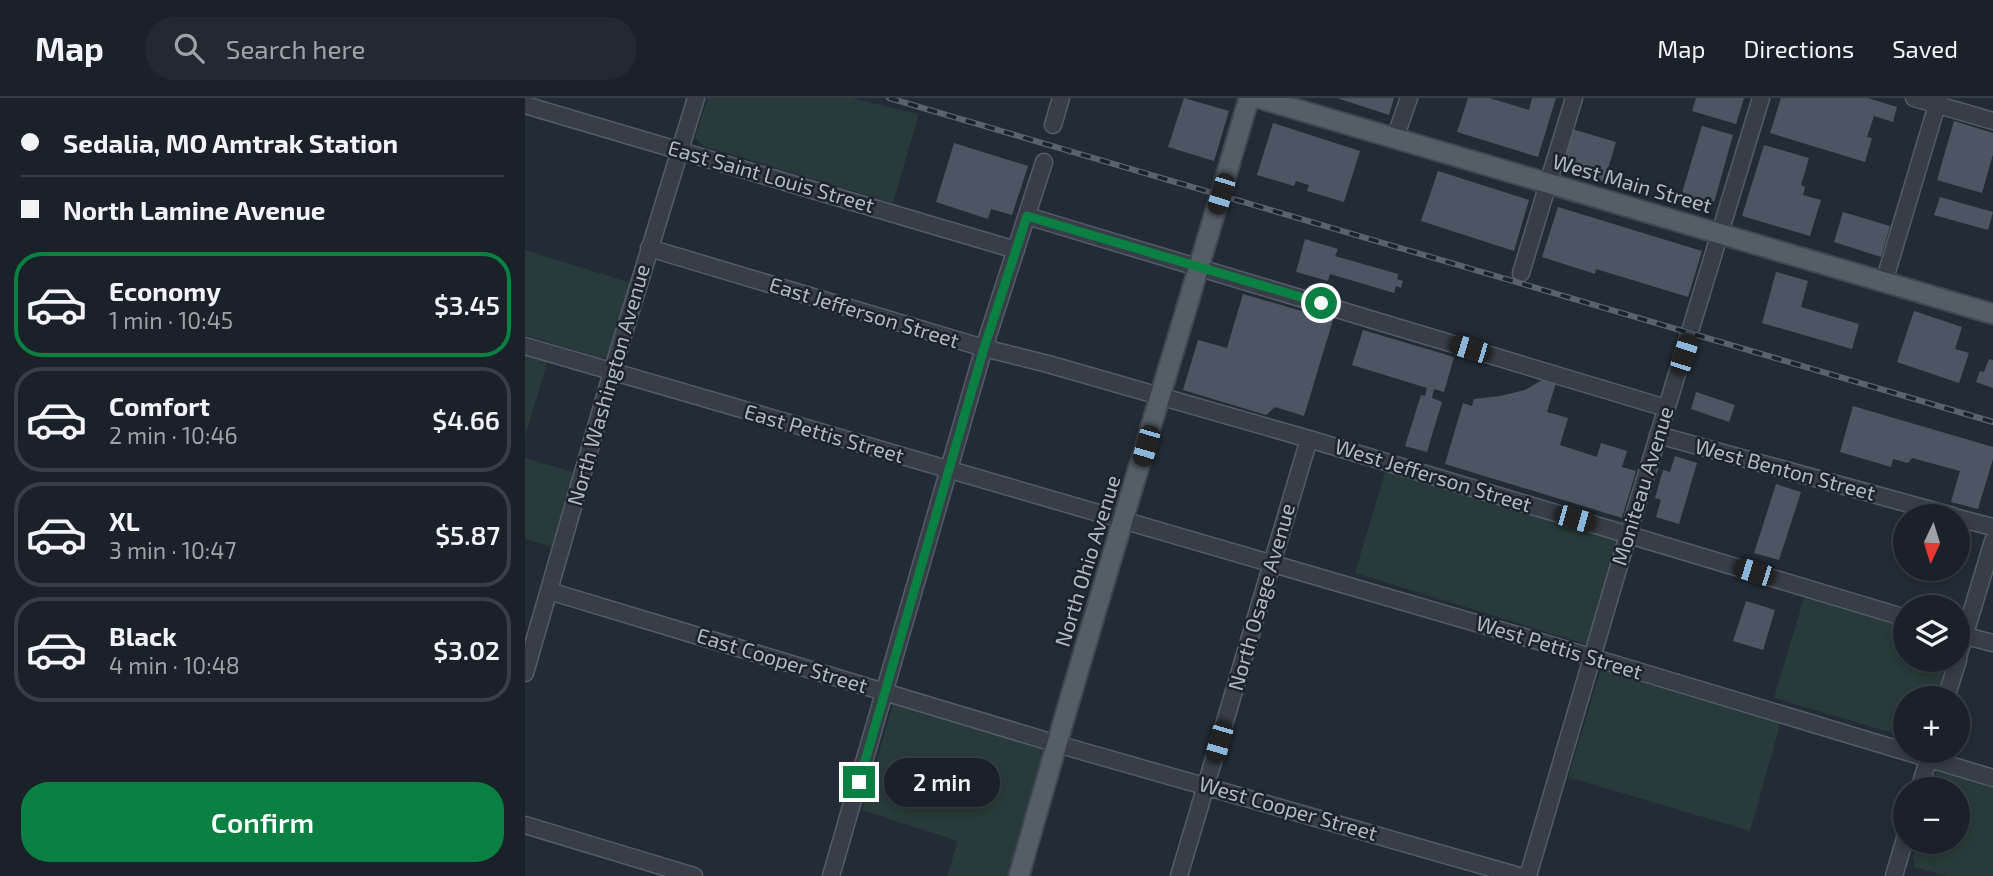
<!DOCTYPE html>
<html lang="en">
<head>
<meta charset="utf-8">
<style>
	:root { --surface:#1a2128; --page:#232930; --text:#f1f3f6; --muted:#9fa3a8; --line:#383e45; --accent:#0b8043 }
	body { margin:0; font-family:"Exo 2",sans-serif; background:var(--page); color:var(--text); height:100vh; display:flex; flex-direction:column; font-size:26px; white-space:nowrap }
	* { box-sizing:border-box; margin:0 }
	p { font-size:23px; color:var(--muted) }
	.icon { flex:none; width:38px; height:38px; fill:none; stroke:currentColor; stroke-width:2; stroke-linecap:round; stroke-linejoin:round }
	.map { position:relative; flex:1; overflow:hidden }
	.drawer { display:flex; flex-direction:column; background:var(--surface); width:525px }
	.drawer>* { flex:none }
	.top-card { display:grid; align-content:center; height:154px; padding:0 21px; background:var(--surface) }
	.needle { width:46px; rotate:184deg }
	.controls { position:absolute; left:1368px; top:406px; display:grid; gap:14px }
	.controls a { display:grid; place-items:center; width:77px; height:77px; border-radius:50%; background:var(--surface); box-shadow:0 4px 10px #0003,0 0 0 2px var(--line); font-size:35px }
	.end { position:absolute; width:32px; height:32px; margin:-16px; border:9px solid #0b8043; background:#fff; box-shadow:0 0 0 4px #fff }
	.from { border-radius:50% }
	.bubble { position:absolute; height:49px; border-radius:24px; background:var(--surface); box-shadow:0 4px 10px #0003,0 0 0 2px var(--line); font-size:23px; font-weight:600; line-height:49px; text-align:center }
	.car { position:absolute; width:21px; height:42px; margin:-21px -10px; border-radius:9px; box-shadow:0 0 5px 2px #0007; background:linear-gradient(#222 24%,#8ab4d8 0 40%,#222 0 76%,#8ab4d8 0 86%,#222 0) }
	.top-card b { display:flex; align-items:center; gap:24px; height:66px; font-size:26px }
	.top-card b+b { border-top:2px solid var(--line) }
	.top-card i { width:18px; height:18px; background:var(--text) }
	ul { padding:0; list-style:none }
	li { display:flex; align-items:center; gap:21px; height:105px; margin:0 14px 10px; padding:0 7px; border:4px solid var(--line); border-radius:28px }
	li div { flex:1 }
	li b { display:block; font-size:26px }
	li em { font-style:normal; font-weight:600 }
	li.on { border-color:var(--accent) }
	li>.icon { width:63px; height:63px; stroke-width:1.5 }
	.cta { display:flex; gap:14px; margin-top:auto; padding:14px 21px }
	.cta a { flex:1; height:80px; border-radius:28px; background:var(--accent); color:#fff; font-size:28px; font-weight:600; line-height:80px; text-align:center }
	header { display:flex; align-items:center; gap:42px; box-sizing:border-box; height:98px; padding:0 35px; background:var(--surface); border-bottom:2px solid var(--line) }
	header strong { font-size:33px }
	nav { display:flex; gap:38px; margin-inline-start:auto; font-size:24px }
	.search { width:490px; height:63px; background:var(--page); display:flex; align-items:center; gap:18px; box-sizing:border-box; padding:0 24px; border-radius:28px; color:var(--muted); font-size:26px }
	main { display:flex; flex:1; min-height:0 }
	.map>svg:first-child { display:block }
	.green { fill:#283a39 }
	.building { fill:#4c5662 }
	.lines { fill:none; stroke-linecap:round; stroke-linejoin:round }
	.minor-casing { stroke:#545c65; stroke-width:19 }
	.major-casing { stroke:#404750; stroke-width:23 }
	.minor { stroke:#373e47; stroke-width:16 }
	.major { stroke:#555d67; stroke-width:19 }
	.rail-casing { stroke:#59626e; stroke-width:6 }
	.rail { stroke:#1c232c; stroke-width:3.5; stroke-dasharray:10; stroke-linecap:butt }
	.route { stroke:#0b8043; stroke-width:9 }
	.labels { text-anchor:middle; stroke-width:5; stroke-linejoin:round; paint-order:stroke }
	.street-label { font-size:21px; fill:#b1b9c3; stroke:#1c232c }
</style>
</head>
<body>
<header>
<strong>Map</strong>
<div class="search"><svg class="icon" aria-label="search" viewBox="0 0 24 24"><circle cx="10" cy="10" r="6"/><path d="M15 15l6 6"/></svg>Search here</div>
<nav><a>Map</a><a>Directions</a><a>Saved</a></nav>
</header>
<main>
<section class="drawer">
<div class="top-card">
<b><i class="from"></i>Sedalia, MO Amtrak Station</b>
<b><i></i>North Lamine Avenue</b>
</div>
<ul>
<li class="on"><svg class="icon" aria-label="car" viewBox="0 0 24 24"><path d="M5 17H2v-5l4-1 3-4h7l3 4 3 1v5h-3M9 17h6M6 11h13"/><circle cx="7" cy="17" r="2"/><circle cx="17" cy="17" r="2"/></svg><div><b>Economy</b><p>1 min · 10:45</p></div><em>$3.45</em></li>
<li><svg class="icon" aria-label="car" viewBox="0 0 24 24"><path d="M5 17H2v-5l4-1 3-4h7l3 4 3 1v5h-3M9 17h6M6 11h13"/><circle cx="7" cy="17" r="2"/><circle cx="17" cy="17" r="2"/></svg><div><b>Comfort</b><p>2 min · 10:46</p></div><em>$4.66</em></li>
<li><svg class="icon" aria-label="car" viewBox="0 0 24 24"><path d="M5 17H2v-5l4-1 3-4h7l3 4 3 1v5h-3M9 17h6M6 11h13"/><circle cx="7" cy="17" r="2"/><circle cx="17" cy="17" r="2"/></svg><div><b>XL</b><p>3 min · 10:47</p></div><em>$5.87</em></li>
<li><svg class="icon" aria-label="car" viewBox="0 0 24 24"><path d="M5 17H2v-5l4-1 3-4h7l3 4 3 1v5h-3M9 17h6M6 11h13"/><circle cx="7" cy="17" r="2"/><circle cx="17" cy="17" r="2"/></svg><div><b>Black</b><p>4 min · 10:48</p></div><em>$3.02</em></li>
</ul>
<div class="cta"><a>Confirm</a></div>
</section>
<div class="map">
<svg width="1468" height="778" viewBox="0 0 1468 778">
	<rect width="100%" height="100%" fill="#232c36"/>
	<path class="green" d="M183,0H326L394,16L368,105L178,48L170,39Z
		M0,152L109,186L88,255L82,260H75L0,237Z
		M0,252L24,259L0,338Z
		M0,360L52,375L30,450L0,441Z
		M861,371L1092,443L1096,454L1069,541L1060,546L830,475Z
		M1281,493L1381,523V562H1426L1415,600H1381V639L1249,600Z
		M1082,569L1256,623L1225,733L1043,679L1075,574Z
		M375,604L519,649L483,778H422L433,743L337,712L368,606Z
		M1412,670L1468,684V778H1421L1390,769L1388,760L1393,744H1433V691H1407Z"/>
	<path class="building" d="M659,0L704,13L689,63L643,49Z
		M812,0H869L864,17Z
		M943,0H964L1004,12L1007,0H1031L1013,59L932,34Z
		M1171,0H1219L1211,26L1167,13Z
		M1256,0H1343L1372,9L1368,24L1349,18L1342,39L1347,40L1340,64L1245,35Z
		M1429,23L1468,35V56L1457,95L1412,82Z
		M748,25L835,53L819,104L782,93L784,87L771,83L769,88L732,77Z
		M1177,28L1208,37L1188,108L1156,98Z
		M1047,31L1091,44L1079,84L1035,71Z
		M429,45L503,68L487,117L466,111L463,121L411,104Z
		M1239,47L1284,60L1276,87L1280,89L1278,97L1296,102L1285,138L1217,118Z
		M913,73L1004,102L989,153L896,123Z
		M1415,99L1468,114L1463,132L1409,117Z
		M1033,109L1177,153L1163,199L1071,171L1070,176L1017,159Z
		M1318,114L1365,128L1356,159L1309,144Z
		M780,141L813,151L810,158L873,176L872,181L878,183L876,190L871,188L869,195L805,176L803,183L771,174Z
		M1251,174L1283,183L1276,209L1334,226L1327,251L1237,225Z
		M718,196L808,222L779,318L750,309L741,317L658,292L673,242L702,250Z
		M1389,213L1437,229L1430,251L1444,255L1434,285L1372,264Z
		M838,232L929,259L919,294L909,291L907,300L917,304L902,354L880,348L896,297L900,298L902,290L827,267Z
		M1464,261L1468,262V290L1451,284L1455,273L1459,274Z
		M1019,281L1031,285L1022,314L1043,320L1035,347L1072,359L1076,345L1102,353L1097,369L1111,373L1097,420L920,366L938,305L947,308L949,301L975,298L1000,292Z
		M1171,294L1210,307L1204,324L1166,311Z
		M1328,308L1468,349V361L1453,411L1426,404L1435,373L1387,360L1383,365L1368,361L1366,369L1315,354Z
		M1150,358L1172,365L1154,426L1131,419L1136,402L1130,400L1138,372L1145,374Z
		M1251,386L1276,394L1254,462L1229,455Z
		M1221,503L1250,512L1238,552L1208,543Z"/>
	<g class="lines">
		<defs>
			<path id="minor" d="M1389,0L1468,23
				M0,7L491,152
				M528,27L536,0
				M870,40L884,0
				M502,118L1141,310
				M124,150L459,250L523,266L784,341L1381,520
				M996,175L1049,0
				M1359,184L1414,0
				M0,248L1023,546L1468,680
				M1133,337L1428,418
				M1433,420L1468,429
				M24,493L532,646L994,778
				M1433,536L1468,545
				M1433,559L1468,443
				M0,575L87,274L171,0
				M1421,600L1433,562
				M1394,691L1406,653
				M0,727L169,778
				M306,778L459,250L519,64
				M654,778L784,341
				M1003,778L1103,437L1236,0
				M1369,778L1381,737"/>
			<path id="major" d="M733,0L1468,216
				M494,778C567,518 648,259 724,0"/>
		</defs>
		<use href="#minor" class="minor-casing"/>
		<use href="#major" class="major-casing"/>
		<use href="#minor" class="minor"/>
		<use href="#major" class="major"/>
		<defs>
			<path id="rail" d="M364,0L1468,324"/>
		</defs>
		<use href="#rail" class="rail-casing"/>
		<use href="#rail" class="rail"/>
	</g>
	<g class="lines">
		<path class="route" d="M334,684L459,250L502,118L796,205"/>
	</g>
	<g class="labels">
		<g class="street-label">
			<text transform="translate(246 79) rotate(16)" y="7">East Saint Louis Street</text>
			<text transform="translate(1107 86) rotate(16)" y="7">West Main Street</text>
			<text transform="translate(339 215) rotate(17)" y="7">East Jefferson Street</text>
			<text transform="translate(84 287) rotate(-74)" y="7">North Washington Avenue</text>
			<text transform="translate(299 336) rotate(16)" y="7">East Pettis Street</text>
			<text transform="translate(1260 372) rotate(15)" y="7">West Benton Street</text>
			<text transform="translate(908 378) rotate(17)" y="7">West Jefferson Street</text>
			<text transform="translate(1118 388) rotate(-73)" y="7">Moniteau Avenue</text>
			<text transform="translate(563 463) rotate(-73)" y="7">North Ohio Avenue</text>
			<text transform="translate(737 499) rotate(-74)" y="7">North Osage Avenue</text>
			<text transform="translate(1034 550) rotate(17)" y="7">West Pettis Street</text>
			<text transform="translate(257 563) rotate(17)" y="7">East Cooper Street</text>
			<text transform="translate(763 711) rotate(16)" y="7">West Cooper Street</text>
		</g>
	</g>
</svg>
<div class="controls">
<a><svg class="needle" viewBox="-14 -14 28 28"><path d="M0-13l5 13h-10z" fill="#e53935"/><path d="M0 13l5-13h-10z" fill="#9fa3a8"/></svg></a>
<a><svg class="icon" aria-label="layers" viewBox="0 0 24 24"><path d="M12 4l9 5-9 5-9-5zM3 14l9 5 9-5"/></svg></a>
<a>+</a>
<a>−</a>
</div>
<i class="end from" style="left:796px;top:205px"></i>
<i class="end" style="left:334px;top:684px"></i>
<div class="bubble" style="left:359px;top:660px;width:116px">2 min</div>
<i class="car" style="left:696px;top:96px;rotate:197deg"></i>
<i class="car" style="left:945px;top:251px;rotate:287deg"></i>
<i class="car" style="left:1159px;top:256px;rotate:18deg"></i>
<i class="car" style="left:621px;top:348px;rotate:196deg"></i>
<i class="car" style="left:1050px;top:421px;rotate:106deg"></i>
<i class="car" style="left:1229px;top:474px;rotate:287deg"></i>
<i class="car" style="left:694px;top:644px;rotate:196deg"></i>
</div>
</main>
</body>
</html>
